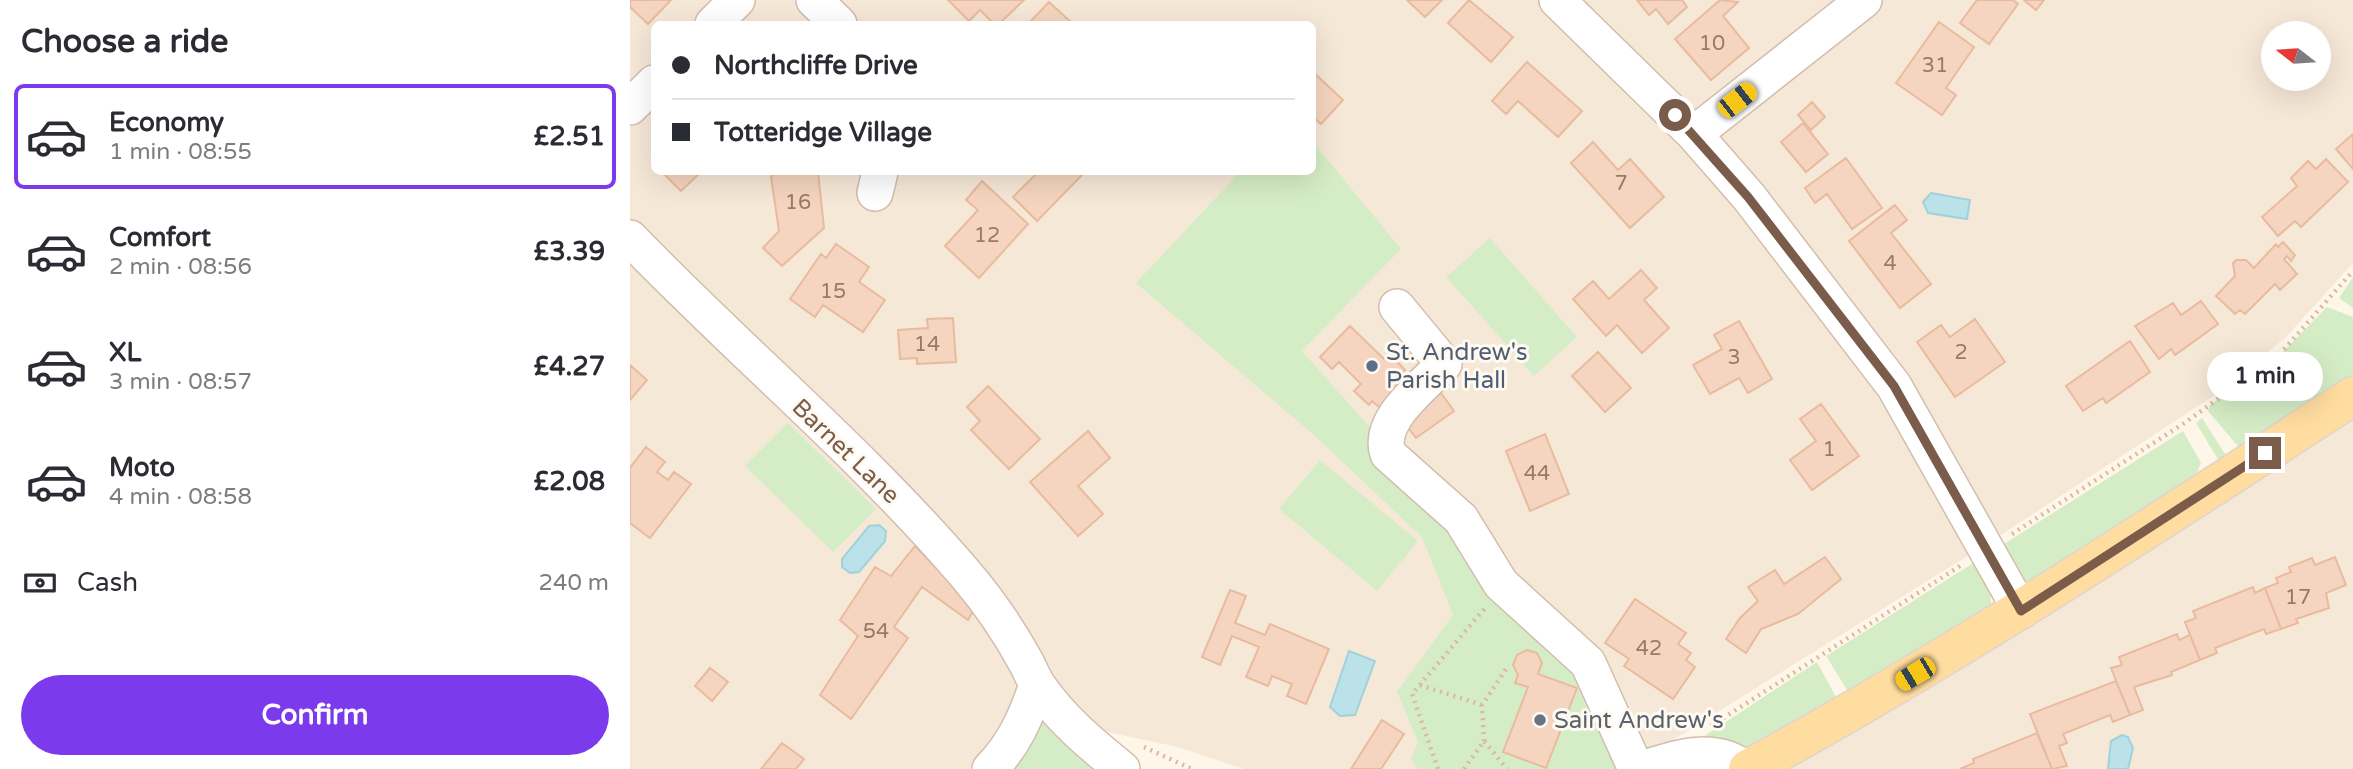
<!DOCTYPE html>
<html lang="en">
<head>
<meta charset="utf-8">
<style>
	:root { --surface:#fff; --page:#f7f7f7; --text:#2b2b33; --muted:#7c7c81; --line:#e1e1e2; --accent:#7c3aed }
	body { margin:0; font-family:"Varela Round",sans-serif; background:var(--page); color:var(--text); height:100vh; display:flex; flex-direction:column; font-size:26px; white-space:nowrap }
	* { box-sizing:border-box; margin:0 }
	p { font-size:23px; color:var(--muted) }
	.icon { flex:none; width:38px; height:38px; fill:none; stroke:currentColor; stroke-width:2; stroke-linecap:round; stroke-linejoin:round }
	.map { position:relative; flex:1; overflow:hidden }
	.panel { display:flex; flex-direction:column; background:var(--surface); width:630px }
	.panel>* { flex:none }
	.hud { position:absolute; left:21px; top:21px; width:665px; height:154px; border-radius:10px; box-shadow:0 7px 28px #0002; display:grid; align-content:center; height:154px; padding:0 21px; background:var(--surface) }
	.needle { width:46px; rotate:287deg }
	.fabs { position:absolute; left:1631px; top:21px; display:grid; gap:14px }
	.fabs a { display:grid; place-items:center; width:70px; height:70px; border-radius:50%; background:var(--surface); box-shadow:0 7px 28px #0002; font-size:35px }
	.end { position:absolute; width:32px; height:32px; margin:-16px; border:9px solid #7b5c4a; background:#fff; box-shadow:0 0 0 4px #fff }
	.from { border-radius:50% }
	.bubble { position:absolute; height:49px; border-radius:24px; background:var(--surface); box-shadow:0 7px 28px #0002; font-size:23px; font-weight:700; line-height:49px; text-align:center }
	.car { position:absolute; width:21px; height:42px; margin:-21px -10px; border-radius:9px; box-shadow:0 0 5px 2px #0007; background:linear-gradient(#f5c518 24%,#345 0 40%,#f5c518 0 76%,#345 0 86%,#f5c518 0) }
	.hud b { display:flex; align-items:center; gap:24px; height:66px; font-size:26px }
	.hud b+b { border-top:2px solid var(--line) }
	.hud i { width:18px; height:18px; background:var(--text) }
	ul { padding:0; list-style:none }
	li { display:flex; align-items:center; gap:21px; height:105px; margin:0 14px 10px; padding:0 7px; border:4px solid transparent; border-radius:10px }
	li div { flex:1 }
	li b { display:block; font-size:26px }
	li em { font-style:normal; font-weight:700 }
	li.current { border-color:var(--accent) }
	li>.icon { width:63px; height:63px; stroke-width:1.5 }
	h2 { padding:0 21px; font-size:32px; line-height:84px }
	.pay { display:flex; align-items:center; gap:18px; height:77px; padding:0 21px; font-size:26px }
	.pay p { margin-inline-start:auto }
	.primary-button { display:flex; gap:14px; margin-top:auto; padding:14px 21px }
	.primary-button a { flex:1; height:80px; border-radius:42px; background:var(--accent); color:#fff; font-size:28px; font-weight:700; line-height:80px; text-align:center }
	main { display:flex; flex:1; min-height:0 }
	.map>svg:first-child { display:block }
	.residential { fill:#f6e8d7; fill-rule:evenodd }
	.green { fill:#d5edc6 }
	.water { fill:#bbe2e9; stroke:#a1d2dc; stroke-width:2 }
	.building { fill:#f5d5bf; stroke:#e9bb9e; stroke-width:2 }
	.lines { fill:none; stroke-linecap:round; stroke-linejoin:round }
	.minor-casing { stroke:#d2bead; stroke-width:38 }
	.major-casing { stroke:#ddd5d0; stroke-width:41 }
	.path { stroke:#dbb8a1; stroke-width:4.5; stroke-dasharray:2 5; stroke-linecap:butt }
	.minor { stroke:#fff; stroke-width:35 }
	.major { stroke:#ffdc9f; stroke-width:38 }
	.route { stroke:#7b5c4a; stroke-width:9 }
	.service-dot { fill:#5c6f8a; stroke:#fffaf1; stroke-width:2.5 }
	.worship-dot { fill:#6b7280; stroke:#fffaf1; stroke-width:2.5 }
	.labels { text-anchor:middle; stroke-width:6; stroke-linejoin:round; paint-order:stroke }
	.number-label { font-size:21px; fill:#9a7a67 }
	.service-label { font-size:24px; fill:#4e5e75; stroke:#fffaf1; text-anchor:start }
	.street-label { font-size:24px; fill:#7b5c4a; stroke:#fffaf1 }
	.worship-label { font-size:24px; fill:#5b616d; stroke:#fffaf1; text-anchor:start }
</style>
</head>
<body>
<main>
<section class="panel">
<h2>Choose a ride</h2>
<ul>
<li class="current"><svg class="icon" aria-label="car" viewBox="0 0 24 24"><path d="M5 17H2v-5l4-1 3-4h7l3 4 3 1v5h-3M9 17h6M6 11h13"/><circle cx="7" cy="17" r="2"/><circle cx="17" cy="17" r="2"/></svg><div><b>Economy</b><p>1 min · 08:55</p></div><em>£2.51</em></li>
<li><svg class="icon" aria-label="car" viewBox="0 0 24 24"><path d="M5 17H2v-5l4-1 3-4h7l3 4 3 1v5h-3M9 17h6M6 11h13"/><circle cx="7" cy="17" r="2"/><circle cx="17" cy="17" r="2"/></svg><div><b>Comfort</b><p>2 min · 08:56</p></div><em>£3.39</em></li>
<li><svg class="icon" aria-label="car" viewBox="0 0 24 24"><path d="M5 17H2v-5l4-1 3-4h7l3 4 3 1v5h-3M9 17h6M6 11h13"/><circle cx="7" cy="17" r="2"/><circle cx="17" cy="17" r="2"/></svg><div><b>XL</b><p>3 min · 08:57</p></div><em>£4.27</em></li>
<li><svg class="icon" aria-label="car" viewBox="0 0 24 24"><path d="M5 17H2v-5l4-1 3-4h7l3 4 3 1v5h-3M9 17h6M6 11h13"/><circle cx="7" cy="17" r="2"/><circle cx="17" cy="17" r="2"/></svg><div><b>Moto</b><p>4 min · 08:58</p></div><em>£2.08</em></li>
</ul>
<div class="pay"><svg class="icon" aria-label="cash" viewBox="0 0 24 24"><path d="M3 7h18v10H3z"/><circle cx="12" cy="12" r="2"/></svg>Cash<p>240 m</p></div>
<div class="primary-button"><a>Confirm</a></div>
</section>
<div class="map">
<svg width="1723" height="769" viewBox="0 0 1723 769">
	<rect width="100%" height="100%" fill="#fef6e9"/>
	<path class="residential" d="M0,0H1723V263L1656,337L1588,393L1371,535L1014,758L1003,769H614L548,747L401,716L367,607L0,229ZM24,24H682V172H24ZM1643,33H1689V79H1643Z
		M0,246L368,623L395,719L471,769H0Z
		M1723,417V769H1146Z"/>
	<path class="green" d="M683,142L771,249L672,351L736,423L807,492L875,613L949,666L987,769H788L781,759L788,742L767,692L823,615L792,537L685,436L506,283L610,172H682Z
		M860,238L947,337L904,376L816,277Z
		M1723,277V308L1709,298Z
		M1697,307L1723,317V380L1612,451L1578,411L1580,405L1648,357Z
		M1572,418L1597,457L1589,461L1566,423Z
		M158,423L246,509L203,552L115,466Z
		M1553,431L1571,463L1563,482L1414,579L1396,581L1384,577L1369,547Z
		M690,460L788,541L747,591L649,509Z
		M1348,560L1361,591V606L1219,693L1196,656Z
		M1187,662L1207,699L1118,749L1099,743H1064Z
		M415,718L474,769H384L379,762L411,719Z"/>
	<path class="water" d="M1301,193L1340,200L1337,219L1298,213L1293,202Z
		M249,525L256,531L255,541L229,572L220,573L212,567V559L239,526Z
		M719,651L745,661L725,715L710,716L700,707Z
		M1492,735L1498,737L1503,748L1498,769H1478L1481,741Z"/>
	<path class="building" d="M0,0H41L18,24L0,7Z
		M318,0H394L369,24H364L350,10L339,21Z
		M777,0H812L795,17Z
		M839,0L883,37L861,62L818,23Z
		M1007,0H1052L1057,7L1038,24L1026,9L1019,15Z
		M1090,0L1108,2L1093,16L1119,48L1081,80L1045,39Z
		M1347,0H1383L1388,4L1359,44L1330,23Z
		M1394,0H1414L1406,10Z
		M419,2L443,24H398Z
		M1309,22L1344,47L1316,88L1326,95L1312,115L1266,83Z
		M897,62L952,111L928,137L888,101L876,114L862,101Z
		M682,71L713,100L691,124L682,116Z
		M1182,102L1195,117L1181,130L1168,115Z
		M1173,123L1198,154L1176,172L1151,142Z
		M1723,134V169L1706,149Z
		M963,142L988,170L1000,159L1034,197L1000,228L941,163Z
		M1216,158L1252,208L1222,229L1197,194L1185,203L1175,188Z
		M1696,159L1718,182L1671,227L1665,221L1648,236L1632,217L1667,186L1661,178L1678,161L1686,169Z
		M32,172H71L51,191Z
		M146,172H188L194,228L152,266L133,248L149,231L141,177Z
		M408,172H455L407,221L383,197Z
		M352,181L398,224L349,278L315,246L348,210L336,200Z
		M1265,205L1277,220L1261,233L1301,284L1270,308L1219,241Z
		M1653,242L1665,255L1661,261L1657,256L1654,259L1667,274L1650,290L1645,284L1615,314L1610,310L1605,314L1586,296L1605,276L1603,263L1606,260H1616L1624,268L1646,244L1648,247Z
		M206,244L239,267L229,282L255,300L233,332L193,305L185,317L160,299L191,254L196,258Z
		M1011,270L1027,288L1014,300L1039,328L1012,353L987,325L976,336L943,299L963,281L979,299Z
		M1571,301L1588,324L1545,355L1541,349L1529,359L1505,326L1543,303L1551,315Z
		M323,318L326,362L287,364V358L270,359L268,330L298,328L297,319Z
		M1345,319L1375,362L1325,397L1287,342L1311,325L1320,337Z
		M1109,321L1142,379L1118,393L1109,378L1080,394L1063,365L1092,349L1084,335Z
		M720,326L756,361L761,355L775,370L770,375L776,382L750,408L742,401L739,405L724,391L731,384L709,362L702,369L690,357Z
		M1500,341L1520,372L1476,403L1473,398L1453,411L1436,386Z
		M968,352L1001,388L975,412L942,376Z
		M0,365L17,380L0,400Z
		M358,386L410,439L379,469L341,430L350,421L337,407Z
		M811,393L824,411L786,438L773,421Z
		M1191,404L1229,456L1182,490L1160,460L1186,441L1170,419Z
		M458,431L480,458L448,486L473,514L448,536L400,482Z
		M915,434L939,494L900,511L876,451Z
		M16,447L35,462L27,472L38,480L44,472L61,484L20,538L0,523V468Z
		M285,546L345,608L338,620L292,587L264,627L278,638L221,719L190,695L228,636L210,620L245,567L261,576Z
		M1195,557L1211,579L1168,614L1131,629L1116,653L1096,639L1110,618L1128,601L1118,587L1145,570L1154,584Z
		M1705,557L1716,585L1696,593L1699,608L1666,619L1668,623L1651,629L1635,588L1648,583L1646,578L1661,572L1659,567L1682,558L1685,565Z
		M1623,587L1625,593L1635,588L1651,629L1636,634L1634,629L1585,648L1587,653L1570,660L1555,622L1566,618L1563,611Z
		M600,590L616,596L605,623L635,635L640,624L699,649L676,704L657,696L662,684L642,676L638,686L616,677L629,647L602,636L590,665L572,657Z
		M1005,599L1056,633L1048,644L1061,653L1056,660L1065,667L1043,699L994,666L999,659L975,643Z
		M1547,634L1549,640L1560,635L1570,660L1541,672L1542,675L1504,687L1513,710L1500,715L1481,668L1492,665L1489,657Z
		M897,650L907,653L912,663L908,674L947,688L916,768L873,752L898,687L885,683L888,675L883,665L887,655Z
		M80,668L98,682L82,701L65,686Z
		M1486,681L1500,715L1483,722L1480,715L1433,734L1437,743L1429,746L1437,766L1422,769L1400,714Z
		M752,720L774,734L751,769H721Z
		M1407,733L1422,769H1330L1344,763L1343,759Z
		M152,743L174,759L166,769H131Z"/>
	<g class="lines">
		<defs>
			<path id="minor" d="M184,0L209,24
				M927,0L1064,134L1119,197L1264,386L1391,611
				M83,24L107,0
				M0,107L24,83
				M1064,134L1234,0
				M245,193L250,172
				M0,238C110,352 235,456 337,576C360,603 380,633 397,664C401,672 404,680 409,687C432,720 461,744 492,769
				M767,307L814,364C794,386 746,420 758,454L831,519L871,584L958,663L1006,769
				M360,769C384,745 396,717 407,685
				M1012,769C1045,758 1085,744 1115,769"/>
			<path id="major" d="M1118,769C1326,656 1524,525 1723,396"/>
		</defs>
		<use href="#minor" class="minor-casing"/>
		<use href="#major" class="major-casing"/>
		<path class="path" d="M1382,534L1556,422L1649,355L1723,271
			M790,685L852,705
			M1081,726L1333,564
			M854,741L852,705L876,669
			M514,747L562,769
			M808,769L782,694L855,608
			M834,769L854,741L877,769"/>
		<use href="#minor" class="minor"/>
		<use href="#major" class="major"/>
	</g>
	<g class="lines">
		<path class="route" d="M1045,115L1118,197L1264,386L1391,611L1635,453"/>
	</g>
	<circle class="service-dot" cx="742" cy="366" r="7"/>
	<circle class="worship-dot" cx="910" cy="720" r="7"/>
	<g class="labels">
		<g class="number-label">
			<text x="1082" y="50">10</text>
			<text x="1305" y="72">31</text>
			<text x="991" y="190">7</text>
			<text x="168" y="209">16</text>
			<text x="357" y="242">12</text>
			<text x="1260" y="270">4</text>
			<text x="203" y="298">15</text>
			<text x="297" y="351">14</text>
			<text x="1331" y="359">2</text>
			<text x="1104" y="364">3</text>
			<text x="1199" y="456">1</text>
			<text x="907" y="480">44</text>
			<text x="1668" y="604">17</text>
			<text x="246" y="638">54</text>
			<text x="1019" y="655">42</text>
		</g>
		<g class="service-label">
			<text x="756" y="360">St. Andrew's<tspan x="756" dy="28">Parish Hall</tspan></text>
		</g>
		<g class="street-label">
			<text transform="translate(216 451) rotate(44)" y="8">Barnet Lane</text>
		</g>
		<g class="worship-label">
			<text x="924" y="728">Saint Andrew's</text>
		</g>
	</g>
</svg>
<div class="fabs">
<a><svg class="needle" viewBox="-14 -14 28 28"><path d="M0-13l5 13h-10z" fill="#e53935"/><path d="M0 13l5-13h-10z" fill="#7c7c81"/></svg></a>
</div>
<i class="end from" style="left:1045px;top:115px"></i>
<i class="end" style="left:1635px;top:453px"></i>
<div class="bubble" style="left:1577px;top:352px;width:116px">1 min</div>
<i class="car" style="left:1107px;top:100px;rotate:52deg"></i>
<i class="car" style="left:1285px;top:674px;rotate:239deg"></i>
<div class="hud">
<b><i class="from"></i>Northcliffe Drive</b>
<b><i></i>Totteridge Village</b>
</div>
</div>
</main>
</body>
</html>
